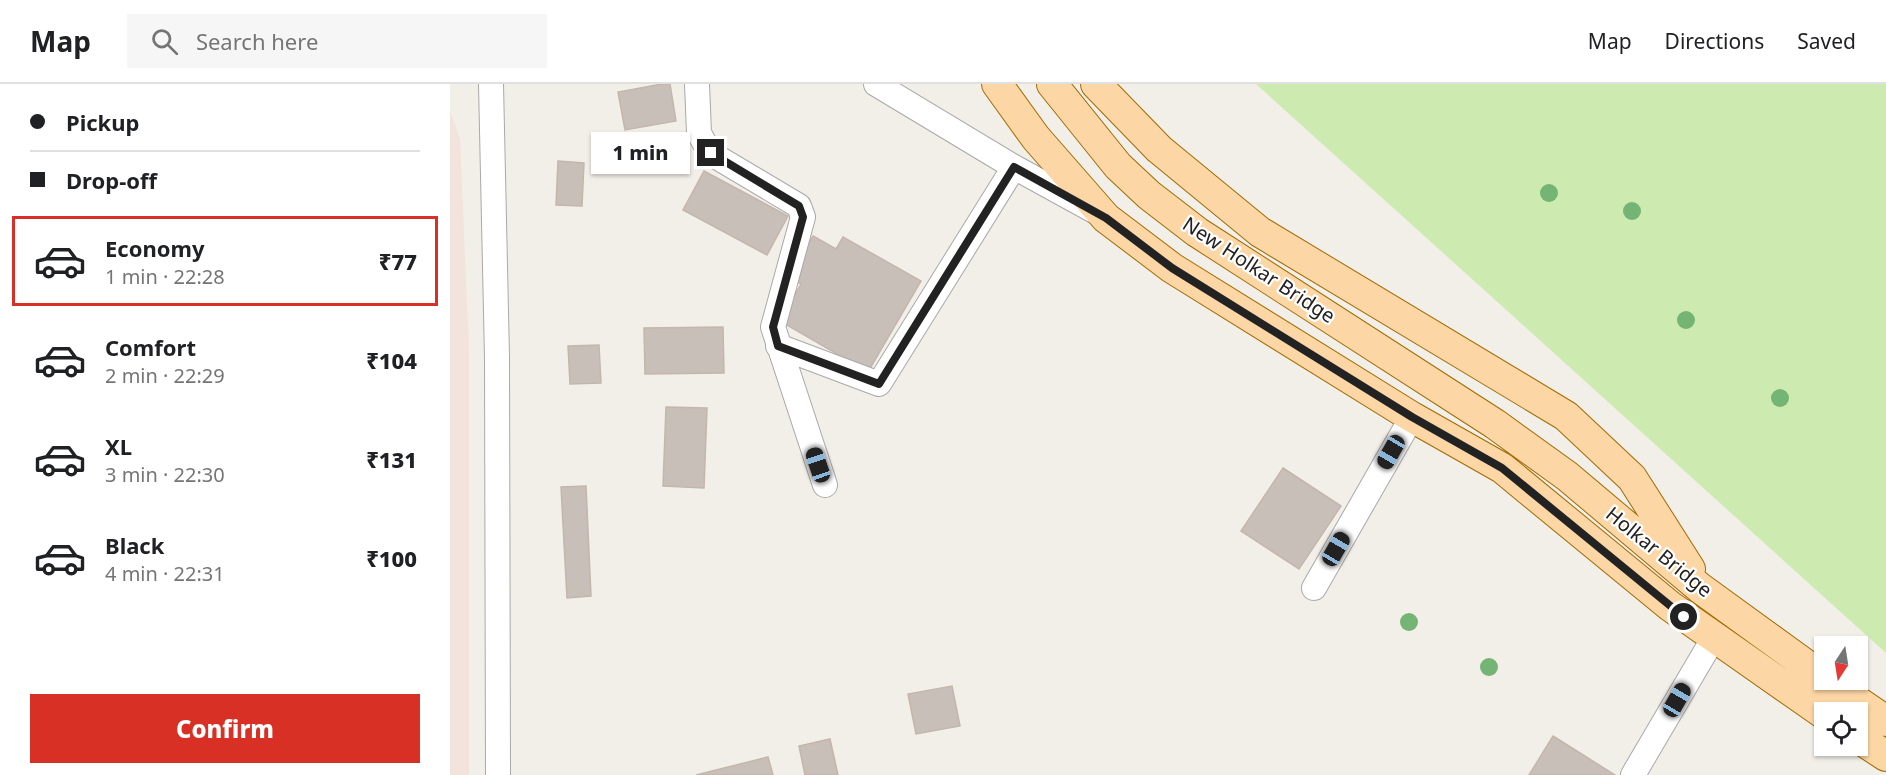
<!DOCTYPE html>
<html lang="en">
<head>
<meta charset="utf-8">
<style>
	:root { --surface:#fff; --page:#f6f6f6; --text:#202124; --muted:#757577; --line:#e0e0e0; --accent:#d93025 }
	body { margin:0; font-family:"Noto Sans",sans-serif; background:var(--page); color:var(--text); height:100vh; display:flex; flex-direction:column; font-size:22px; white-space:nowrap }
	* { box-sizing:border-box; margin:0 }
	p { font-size:20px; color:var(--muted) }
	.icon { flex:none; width:33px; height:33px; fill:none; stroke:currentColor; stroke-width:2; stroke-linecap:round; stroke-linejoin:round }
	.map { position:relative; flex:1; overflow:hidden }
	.side { display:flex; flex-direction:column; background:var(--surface); width:450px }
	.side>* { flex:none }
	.banner { display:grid; align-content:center; height:132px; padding:0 30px; background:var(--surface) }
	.needle { width:39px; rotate:192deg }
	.controls { position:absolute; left:1364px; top:552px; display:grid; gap:12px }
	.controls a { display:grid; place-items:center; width:54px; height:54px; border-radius:0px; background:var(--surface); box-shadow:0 2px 4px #0004; font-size:30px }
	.end { position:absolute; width:27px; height:27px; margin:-14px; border:8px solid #222; background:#fff; box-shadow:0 0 0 3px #fff }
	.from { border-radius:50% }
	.bubble { position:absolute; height:42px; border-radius:0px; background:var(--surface); box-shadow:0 2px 4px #0004; font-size:20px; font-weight:800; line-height:42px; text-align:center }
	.car { position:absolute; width:18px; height:36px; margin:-18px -9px; border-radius:8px; box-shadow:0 0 4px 2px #0007; background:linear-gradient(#222 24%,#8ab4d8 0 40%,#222 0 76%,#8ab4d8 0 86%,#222 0) }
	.banner b { display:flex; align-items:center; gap:21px; height:57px; font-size:22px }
	.banner b+b { border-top:2px solid var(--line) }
	.banner i { width:15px; height:15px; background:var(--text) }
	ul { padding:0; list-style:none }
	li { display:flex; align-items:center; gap:18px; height:90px; margin:0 12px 9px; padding:0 18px; border:3px solid transparent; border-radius:0px }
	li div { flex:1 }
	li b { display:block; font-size:22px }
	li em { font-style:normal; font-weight:800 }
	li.selected { border-color:var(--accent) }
	li>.icon { width:54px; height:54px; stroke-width:1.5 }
	.cta { display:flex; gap:12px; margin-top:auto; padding:12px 30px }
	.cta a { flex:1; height:69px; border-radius:0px; background:var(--accent); color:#fff; font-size:24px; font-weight:800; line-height:69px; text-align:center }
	header { display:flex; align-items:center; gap:36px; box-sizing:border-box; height:84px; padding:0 30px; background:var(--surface); border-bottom:2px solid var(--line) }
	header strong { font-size:28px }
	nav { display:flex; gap:33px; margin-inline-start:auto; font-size:21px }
	.search { width:420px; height:54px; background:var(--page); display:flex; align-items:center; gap:15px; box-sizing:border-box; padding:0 21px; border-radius:0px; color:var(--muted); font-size:22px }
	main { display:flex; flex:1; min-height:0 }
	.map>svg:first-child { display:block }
	.military { fill:#f3e3dd }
	.grass { fill:#cdebb0 }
	.building { fill:#c7bfb8; stroke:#c4b6ab; stroke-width:1.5 }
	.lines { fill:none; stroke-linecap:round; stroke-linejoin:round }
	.minor-casing { stroke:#a9a9a9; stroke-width:26 }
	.major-casing { stroke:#a06b00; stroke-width:32 }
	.minor { stroke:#fff; stroke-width:24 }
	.major { stroke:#fcd6a4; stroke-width:30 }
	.tree { fill:#74b475 }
	.route { stroke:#222; stroke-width:8 }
	.labels { text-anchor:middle; stroke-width:4.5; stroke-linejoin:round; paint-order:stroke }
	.street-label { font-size:20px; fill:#222; stroke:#fff }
</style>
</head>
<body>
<header>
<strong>Map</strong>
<div class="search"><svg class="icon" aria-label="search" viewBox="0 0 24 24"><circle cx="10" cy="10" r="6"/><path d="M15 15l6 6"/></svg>Search here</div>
<nav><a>Map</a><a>Directions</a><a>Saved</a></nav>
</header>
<main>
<section class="side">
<div class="banner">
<b><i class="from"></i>Pickup</b>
<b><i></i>Drop-off</b>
</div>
<ul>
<li class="selected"><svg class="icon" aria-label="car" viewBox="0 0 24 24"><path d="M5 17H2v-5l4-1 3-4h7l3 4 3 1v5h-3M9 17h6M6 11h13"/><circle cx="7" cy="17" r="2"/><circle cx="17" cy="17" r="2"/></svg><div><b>Economy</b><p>1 min · 22:28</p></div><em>₹77</em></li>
<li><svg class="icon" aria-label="car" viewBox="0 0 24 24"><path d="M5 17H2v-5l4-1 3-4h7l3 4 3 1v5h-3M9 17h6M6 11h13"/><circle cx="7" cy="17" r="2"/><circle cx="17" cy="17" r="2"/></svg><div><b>Comfort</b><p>2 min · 22:29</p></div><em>₹104</em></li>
<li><svg class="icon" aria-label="car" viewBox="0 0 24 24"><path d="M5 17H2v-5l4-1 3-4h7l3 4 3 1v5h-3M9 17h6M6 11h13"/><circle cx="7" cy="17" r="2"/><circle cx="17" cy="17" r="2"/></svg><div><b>XL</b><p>3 min · 22:30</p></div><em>₹131</em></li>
<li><svg class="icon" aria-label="car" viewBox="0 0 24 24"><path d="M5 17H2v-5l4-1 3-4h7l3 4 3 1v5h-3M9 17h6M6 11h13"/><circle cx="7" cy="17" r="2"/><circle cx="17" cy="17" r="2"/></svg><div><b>Black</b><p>4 min · 22:31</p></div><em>₹100</em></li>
</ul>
<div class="cta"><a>Confirm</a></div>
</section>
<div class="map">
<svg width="1436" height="691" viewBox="0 0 1436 691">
	<rect width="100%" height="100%" fill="#f2efe9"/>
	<path class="military" d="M0,27L10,55L19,264V691H0Z"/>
	<path class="grass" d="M806,0H1436V569Z"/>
	<path class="building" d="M212,0H220L226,37L175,46L168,8Z
		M108,77L134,79L132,122L106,121Z
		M254,87L338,132L317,171L233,126Z
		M363,152L386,165L393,153L471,197L418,288L330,237L351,200L339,194Z
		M273,243L274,289L195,290L194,244Z
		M149,261L151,299L120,300L118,262Z
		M216,323L257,324L254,404L213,402Z
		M833,384L891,422L849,485L791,447Z
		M136,402L141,512L117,514L111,403Z
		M502,602L510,642L466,650L458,610Z
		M1103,652L1165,691H1079Z
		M380,655L388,691H355L349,662Z
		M318,673L323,691H246Z"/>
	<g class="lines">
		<defs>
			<path id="minor" d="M41,0L47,273L48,691
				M247,0L249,49L260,69L349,122L353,133L323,243L375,401
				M426,0L564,83L646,128
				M328,262L429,300L564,83
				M864,504L962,333
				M1183,691L1263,555"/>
			<path id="major" d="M547,0L586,54L656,134L722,184L962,333L1052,384L1220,522L1374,630
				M602,0L668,82L699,111L747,148L1045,340L1117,392L1250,504L1374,594
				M646,0L709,65L810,148L1116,332L1182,394L1240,485
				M1376,596L1436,637
				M1407,653L1436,672"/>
		</defs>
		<use href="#minor" class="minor-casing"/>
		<use href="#major" class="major-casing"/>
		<use href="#minor" class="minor"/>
		<use href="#major" class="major"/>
	</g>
	<g class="tree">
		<circle cx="1099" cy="109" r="9"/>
		<circle cx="1182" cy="127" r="9"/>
		<circle cx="1236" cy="236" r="9"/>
		<circle cx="1330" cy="314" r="9"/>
		<circle cx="959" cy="538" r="9"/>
		<circle cx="1039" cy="583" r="9"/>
	</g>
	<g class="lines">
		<path class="route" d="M261,69L349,122L353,133L323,243L328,262L429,300L564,83L656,134L722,184L962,333L1052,384L1234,533"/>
	</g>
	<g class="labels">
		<g class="street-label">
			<text transform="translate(809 186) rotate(33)" y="7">New Holkar Bridge</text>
			<text transform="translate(1209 468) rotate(39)" y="7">Holkar Bridge</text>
		</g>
	</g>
</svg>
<div class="controls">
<a><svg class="needle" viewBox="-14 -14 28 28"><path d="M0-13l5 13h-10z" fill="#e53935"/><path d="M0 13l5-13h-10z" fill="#757577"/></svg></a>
<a><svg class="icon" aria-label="locate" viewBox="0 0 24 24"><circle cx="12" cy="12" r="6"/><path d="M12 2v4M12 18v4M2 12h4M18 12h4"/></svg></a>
</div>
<i class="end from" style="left:1234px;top:533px"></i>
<i class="end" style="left:261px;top:69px"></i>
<div class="bubble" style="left:141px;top:48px;width:99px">1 min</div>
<i class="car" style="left:941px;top:368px;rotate:210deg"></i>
<i class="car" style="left:368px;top:381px;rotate:341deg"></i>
<i class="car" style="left:886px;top:465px;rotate:30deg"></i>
<i class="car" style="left:1227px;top:616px;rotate:30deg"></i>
</div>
</main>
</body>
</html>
